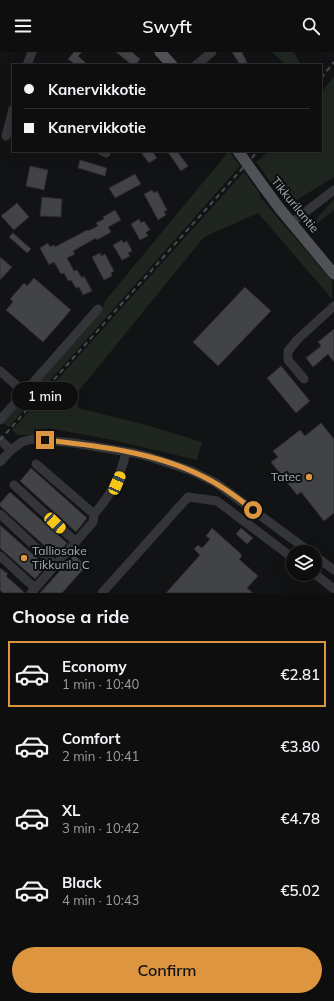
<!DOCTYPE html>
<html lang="en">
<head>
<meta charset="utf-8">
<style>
	:root { --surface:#0e0e0f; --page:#1c1c1d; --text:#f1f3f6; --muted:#9b9c9e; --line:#2e2e2f; --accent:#de9540 }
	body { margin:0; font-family:Mulish,sans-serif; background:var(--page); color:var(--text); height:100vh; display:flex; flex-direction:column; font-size:15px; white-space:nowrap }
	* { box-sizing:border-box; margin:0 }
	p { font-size:13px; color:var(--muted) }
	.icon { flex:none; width:22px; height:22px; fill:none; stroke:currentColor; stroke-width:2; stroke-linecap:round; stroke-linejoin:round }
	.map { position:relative; height:541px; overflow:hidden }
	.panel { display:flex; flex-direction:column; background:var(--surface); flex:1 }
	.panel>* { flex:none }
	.top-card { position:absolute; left:12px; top:12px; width:310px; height:88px; border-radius:0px; box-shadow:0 4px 16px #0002,0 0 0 1px var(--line); display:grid; align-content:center; height:88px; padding:0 12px; background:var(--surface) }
	.controls { position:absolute; left:286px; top:493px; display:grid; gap:8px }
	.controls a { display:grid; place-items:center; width:36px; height:36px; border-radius:50%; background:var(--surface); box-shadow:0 4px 16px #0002,0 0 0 1px var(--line); font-size:20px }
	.end { position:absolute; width:18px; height:18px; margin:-9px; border:5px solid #de9540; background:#111; box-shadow:0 0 0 2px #111 }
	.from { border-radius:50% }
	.bubble { position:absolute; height:28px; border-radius:14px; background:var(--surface); box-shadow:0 4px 16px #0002,0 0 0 1px var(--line); font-size:13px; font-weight:600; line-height:28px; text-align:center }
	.car { position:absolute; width:12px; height:24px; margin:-12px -6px; border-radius:5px; box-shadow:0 0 3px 1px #0007; background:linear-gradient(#f5c518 24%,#345 0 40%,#f5c518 0 76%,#345 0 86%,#f5c518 0) }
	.top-card b { display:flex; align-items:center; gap:14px; height:38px; font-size:15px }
	.top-card b+b { border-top:1px solid var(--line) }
	.top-card i { width:10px; height:10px; background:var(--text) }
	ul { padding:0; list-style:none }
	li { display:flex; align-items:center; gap:12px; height:66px; margin:0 8px 6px; padding:0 4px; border:2px solid transparent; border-radius:0px }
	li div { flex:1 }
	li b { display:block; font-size:15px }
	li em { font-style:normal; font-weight:600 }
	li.current { border-color:var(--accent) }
	li>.icon { width:36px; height:36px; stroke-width:1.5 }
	h2 { padding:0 12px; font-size:18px; line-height:48px }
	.primary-button { display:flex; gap:8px; margin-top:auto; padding:8px 12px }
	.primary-button a { flex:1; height:46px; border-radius:24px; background:var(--accent); color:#111; font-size:16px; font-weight:600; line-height:46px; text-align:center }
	header { display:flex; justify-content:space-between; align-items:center; height:52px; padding:0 12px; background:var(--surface); font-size:18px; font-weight:600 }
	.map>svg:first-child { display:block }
	.green { fill:#1f261f }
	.building { fill:#414347; stroke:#2d2d2f }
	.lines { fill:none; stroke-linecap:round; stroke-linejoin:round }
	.minor { stroke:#343538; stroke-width:9 }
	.major { stroke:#505257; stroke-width:11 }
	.rail { stroke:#4b4d51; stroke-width:2; stroke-dasharray:5 4; stroke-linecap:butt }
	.major-bridge { stroke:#505257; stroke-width:11 }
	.route { stroke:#de9540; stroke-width:5 }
	.poi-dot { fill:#de9540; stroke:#0d0e0f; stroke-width:1.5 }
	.labels { text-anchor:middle; stroke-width:4; stroke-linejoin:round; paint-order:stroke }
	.street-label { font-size:12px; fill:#a5abb3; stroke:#0d0e0f }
	.poi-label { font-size:12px; fill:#a5abb3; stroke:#0d0e0f; text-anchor:end }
</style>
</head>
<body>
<header><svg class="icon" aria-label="menu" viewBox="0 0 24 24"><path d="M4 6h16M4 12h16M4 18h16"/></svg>Swyft<svg class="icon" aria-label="search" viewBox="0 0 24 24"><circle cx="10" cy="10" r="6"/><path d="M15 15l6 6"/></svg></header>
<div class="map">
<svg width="334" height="541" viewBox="0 0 334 541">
	<rect width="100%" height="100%" fill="#121314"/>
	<path class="green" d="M272,0H294L301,13H283L284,11Z
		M334,24V125L292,151L283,147L256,110L269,99H321V41Z
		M229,99L240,114L9,375L3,371L102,259L105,249Z
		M244,120L260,142V145L332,229V247L258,161L204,185L77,341L78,356L143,372L202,390L197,408L113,388L47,376L44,382L17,383L12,378Z
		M334,147V158L312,176L311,173Z"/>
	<path class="building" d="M74,0H82L78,4L88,13H76L68,7Z
		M116,0H132L140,7L136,13H132Z
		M232,0H242L248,13H240Z
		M140,99H152L157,106L149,111Z
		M167,99H177L188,114L181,119Z
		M80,108L107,116L105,124L78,116Z
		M30,114L48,118L44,138L26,134Z
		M135,122L141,132L115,146L109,136Z
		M152,138L154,141L157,139L167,158L164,160L166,163L158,168L144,142Z
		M42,145L62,147L61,165L40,164Z
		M17,151L29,165L14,178L1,164Z
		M115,158L121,168L108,175L111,180L97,188L96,186L73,199L75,202L67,206L74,219L77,218L82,226L84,224L90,235L92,239L83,243L79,235L76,236L71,228L68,229L64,221L61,222L54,210L49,213L40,196L48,191L50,195L54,193L55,195L87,178L88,179L98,174L96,171L104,167L103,165Z
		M139,167L141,171L144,169L150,178L146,180L148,184L140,188L131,172Z
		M13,181L31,197L27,201L9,185Z
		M122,188L123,191L127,189L132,199L128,201L130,204L122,208L113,193Z
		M100,201L101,204L105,202L114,219L111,221L112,224L104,228L92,205Z
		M0,205L12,215L0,228Z
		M34,226L71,258L43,290L6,258L13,250L10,247L24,231L27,234Z
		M245,235L271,259L218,314L193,290Z
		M334,277V310L328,302L313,315L306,306L321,294L318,290Z
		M281,314L310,349L296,361L267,326Z
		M321,371L334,387V461L324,469L301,440L297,443L271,410L278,405L273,399L300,378L305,384Z
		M31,416L87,466L76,480L20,429Z
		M10,440L67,491L56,504L0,454V451Z
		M0,473L46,514L35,527L0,496Z
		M212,476L240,501L242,504L239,507L258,524L247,536L253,541H166L200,503L194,497L198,493L202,496L210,487L206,484Z
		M241,476L253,486L247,492L236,482Z
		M74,503L86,514L62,541H40Z
		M0,516L8,522L6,524L25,541H3L0,538Z"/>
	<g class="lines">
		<path class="minor" d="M27,13L32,0
			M196,13L212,0
			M13,57L9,73L13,74
			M6,84L9,73
			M102,99L106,101
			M291,171L334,138
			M0,319L24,340
			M304,327L288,308V299L298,287L334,254
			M0,368L98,257
			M0,388L11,398
			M0,410L11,398L22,390L32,387L74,391L134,401L150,405L192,419L216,431L310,500
			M36,412L94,462C111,443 121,424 126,400
			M14,433L76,490
			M0,462L55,513
			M0,504L35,536
			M315,504L334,518
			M315,522L334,537
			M31,541L93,470L94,462
			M102,541L188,445L217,449L293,506"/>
		<path class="major" d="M160,0L172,13
			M263,134L280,157L334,222"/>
		<path class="rail" d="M321,26L334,10
			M0,388L258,99"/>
		<path class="major-bridge" d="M238,99L263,134"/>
	</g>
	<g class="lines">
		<path class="route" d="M45,388C98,394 154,400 202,424C221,433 237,445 253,458"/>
	</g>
	<g class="poi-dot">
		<circle cx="309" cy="425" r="4"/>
		<circle cx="24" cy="506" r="4"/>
	</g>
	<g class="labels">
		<g class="street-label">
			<text transform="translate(295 153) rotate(51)" y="4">Tikkurilantie</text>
		</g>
		<g class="poi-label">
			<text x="301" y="429">Tatec</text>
			<text x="32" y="503" text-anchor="start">Talliosake<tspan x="32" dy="14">Tikkurila C</tspan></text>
		</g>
	</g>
</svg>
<div class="controls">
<a><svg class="icon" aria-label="layers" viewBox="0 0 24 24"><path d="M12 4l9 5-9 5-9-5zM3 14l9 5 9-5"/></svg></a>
</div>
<i class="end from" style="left:253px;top:458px"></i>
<i class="end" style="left:45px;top:388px"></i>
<div class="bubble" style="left:12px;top:330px;width:66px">1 min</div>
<i class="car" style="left:117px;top:431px;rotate:23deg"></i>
<i class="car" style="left:55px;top:471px;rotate:133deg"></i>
<div class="top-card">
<b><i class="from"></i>Kanervikkotie</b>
<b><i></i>Kanervikkotie</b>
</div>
</div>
<section class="panel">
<h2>Choose a ride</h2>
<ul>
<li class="current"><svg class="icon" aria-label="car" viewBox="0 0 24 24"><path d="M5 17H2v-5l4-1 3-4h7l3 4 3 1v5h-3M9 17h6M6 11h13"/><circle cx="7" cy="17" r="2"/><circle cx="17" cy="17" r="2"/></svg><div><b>Economy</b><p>1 min · 10:40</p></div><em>€2.81</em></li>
<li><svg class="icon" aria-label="car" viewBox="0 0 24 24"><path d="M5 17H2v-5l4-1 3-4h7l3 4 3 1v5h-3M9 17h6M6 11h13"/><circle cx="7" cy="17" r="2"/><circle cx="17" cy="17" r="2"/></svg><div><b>Comfort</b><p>2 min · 10:41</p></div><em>€3.80</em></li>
<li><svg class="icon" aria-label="car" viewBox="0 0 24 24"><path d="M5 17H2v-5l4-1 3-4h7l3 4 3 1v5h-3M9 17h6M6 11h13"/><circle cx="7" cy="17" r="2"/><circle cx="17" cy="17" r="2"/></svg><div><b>XL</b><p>3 min · 10:42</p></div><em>€4.78</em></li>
<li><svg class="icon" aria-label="car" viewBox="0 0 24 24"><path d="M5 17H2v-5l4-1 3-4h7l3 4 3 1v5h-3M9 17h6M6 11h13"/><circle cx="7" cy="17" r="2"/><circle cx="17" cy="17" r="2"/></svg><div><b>Black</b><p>4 min · 10:43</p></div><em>€5.02</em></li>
</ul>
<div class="primary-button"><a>Confirm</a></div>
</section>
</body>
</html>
